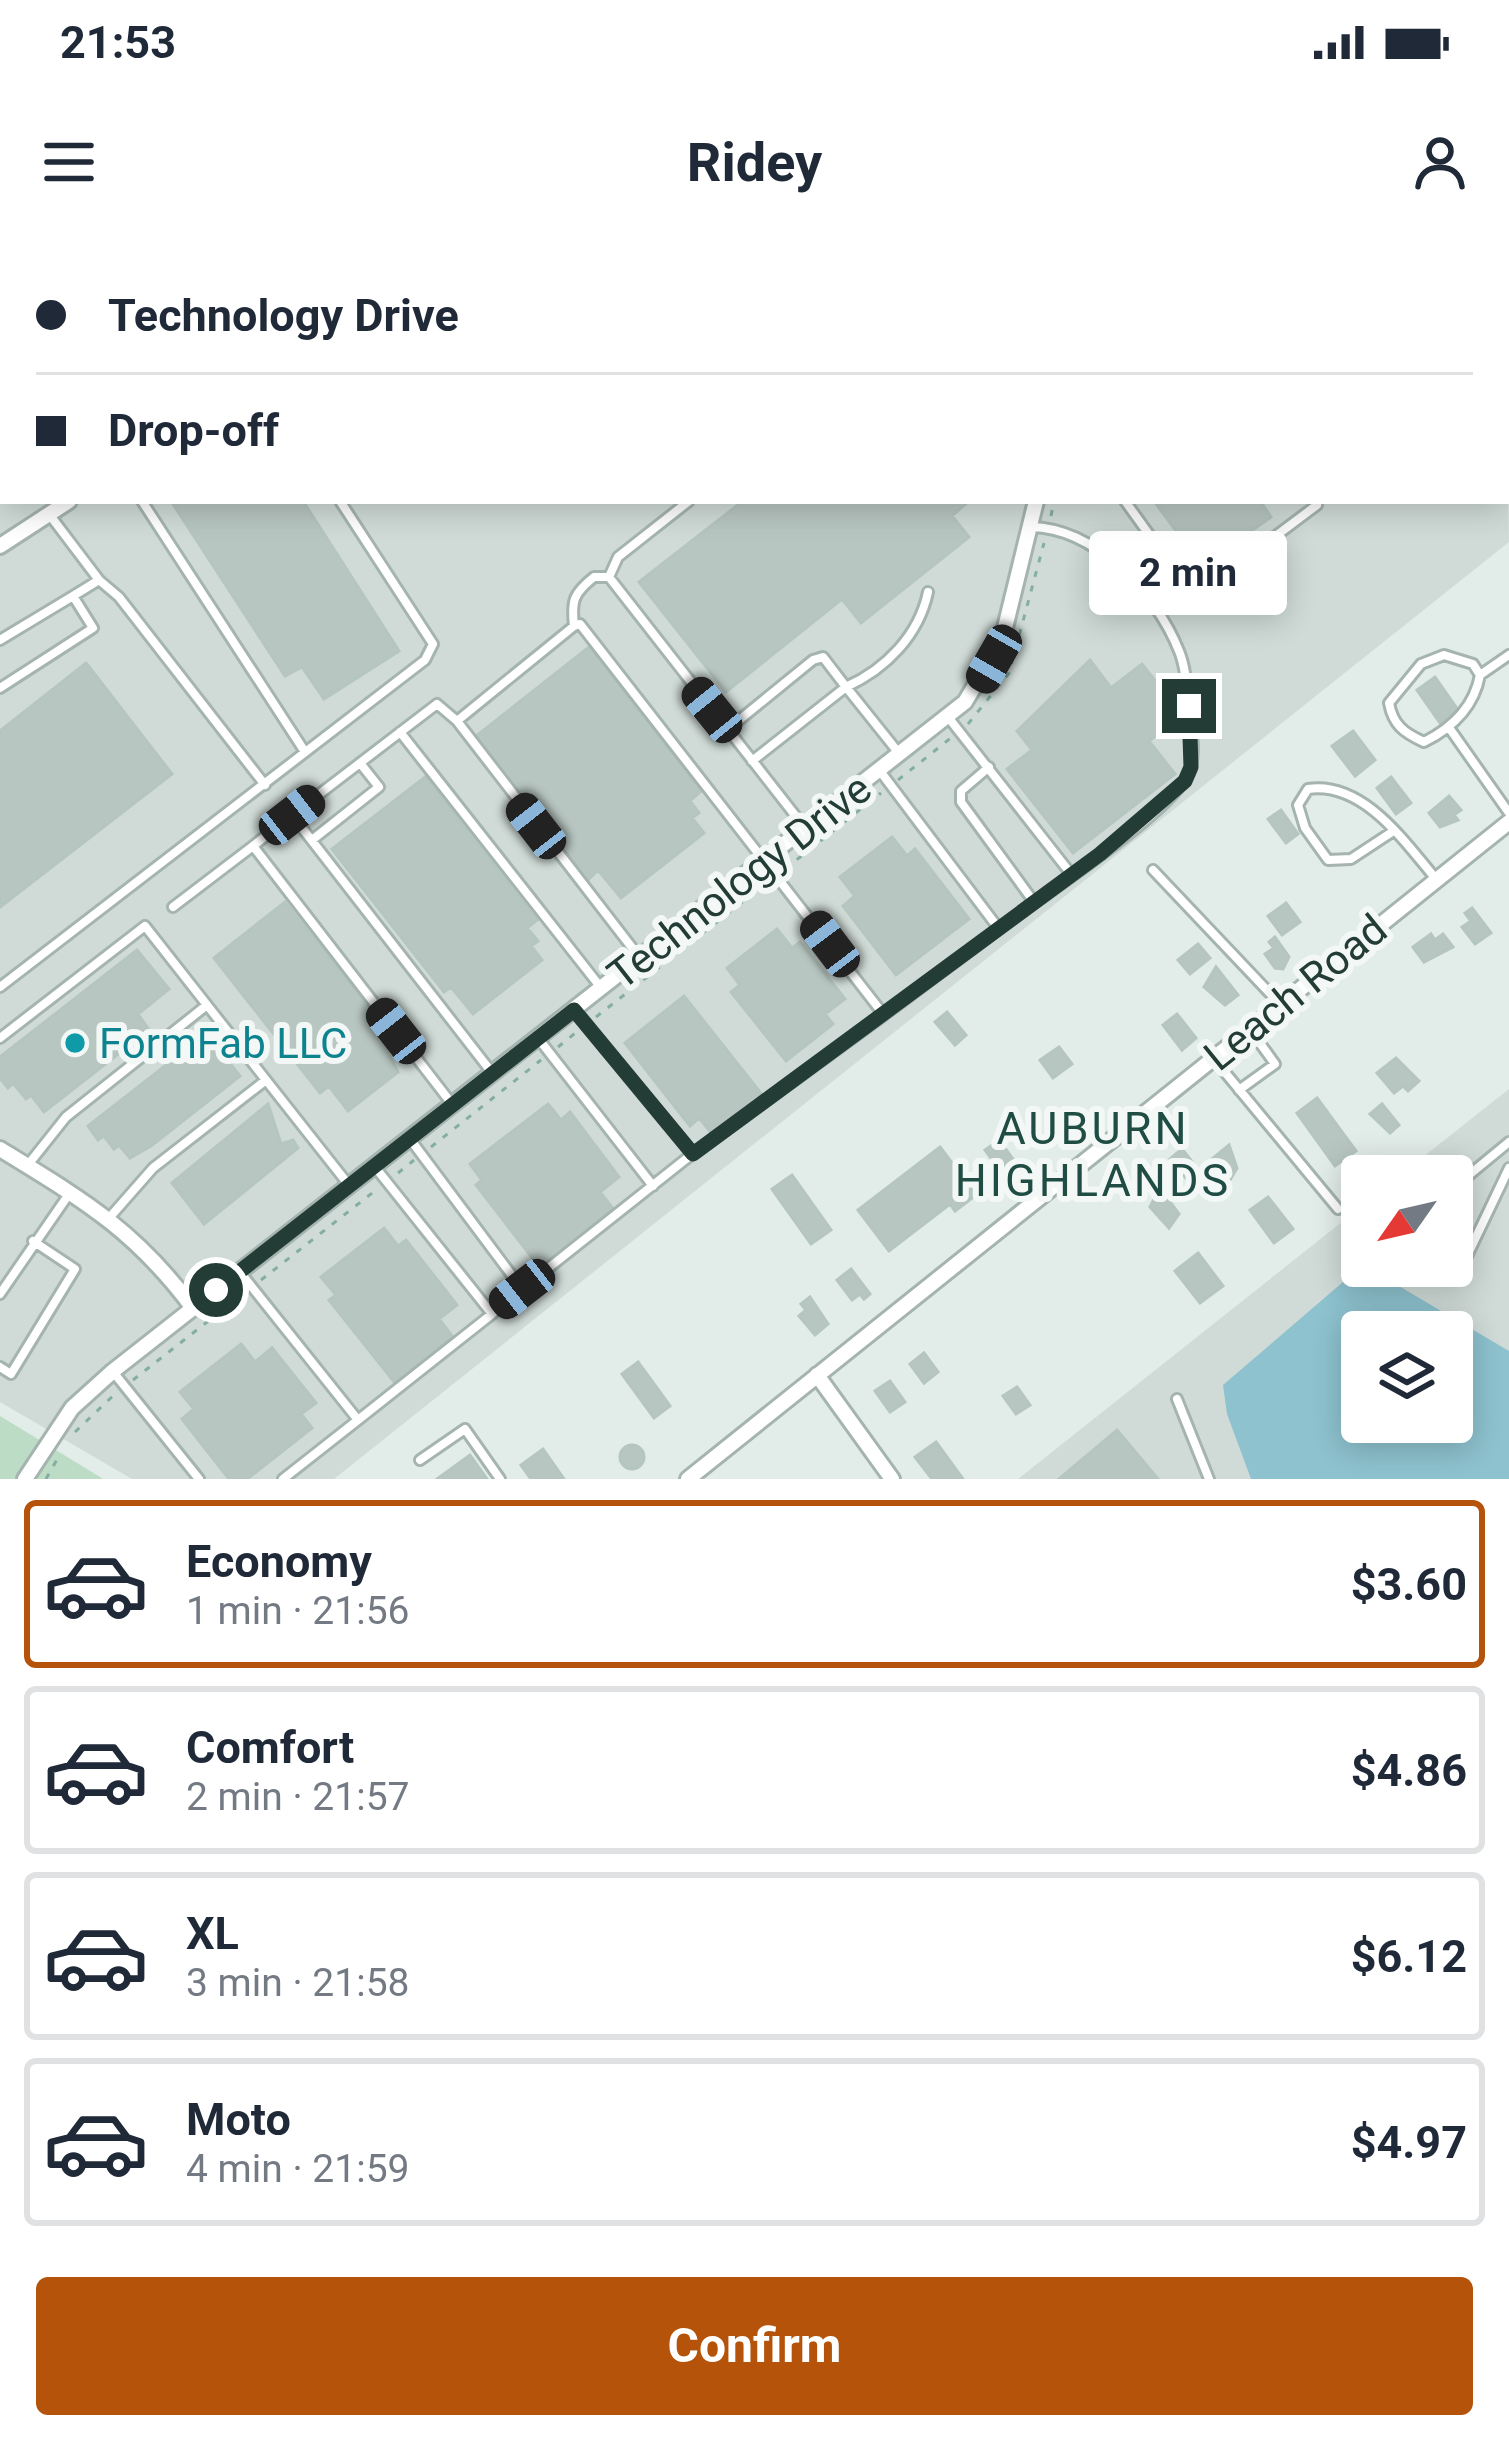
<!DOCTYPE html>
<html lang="en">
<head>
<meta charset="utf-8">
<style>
	:root { --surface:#fff; --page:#f2f2f3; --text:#1f2937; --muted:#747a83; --line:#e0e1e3; --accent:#b45309 }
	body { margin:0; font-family:Roboto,sans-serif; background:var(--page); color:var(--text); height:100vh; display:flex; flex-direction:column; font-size:45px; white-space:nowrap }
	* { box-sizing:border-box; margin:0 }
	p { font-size:39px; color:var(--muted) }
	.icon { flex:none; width:66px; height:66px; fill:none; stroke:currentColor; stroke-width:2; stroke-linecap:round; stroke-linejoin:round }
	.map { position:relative; height:1239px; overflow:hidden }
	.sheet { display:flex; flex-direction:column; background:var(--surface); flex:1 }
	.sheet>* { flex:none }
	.hud { position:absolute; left:0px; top:0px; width:1509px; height:264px; box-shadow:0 6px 30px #0003; display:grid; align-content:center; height:264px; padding:0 36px; background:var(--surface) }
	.needle { width:78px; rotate:236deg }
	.fabs { position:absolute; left:1341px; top:915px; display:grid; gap:24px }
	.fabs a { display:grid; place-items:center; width:132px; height:132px; border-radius:12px; background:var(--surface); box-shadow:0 6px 30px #0003; font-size:60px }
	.end { position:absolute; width:54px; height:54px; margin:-27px; border:15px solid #233c36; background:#fff; box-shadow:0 0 0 6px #fff }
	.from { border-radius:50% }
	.bubble { position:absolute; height:84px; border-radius:12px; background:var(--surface); box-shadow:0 6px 30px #0003; font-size:39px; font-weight:700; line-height:84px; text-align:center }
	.car { position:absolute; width:36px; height:72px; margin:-36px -18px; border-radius:15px; box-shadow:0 0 9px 3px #0007; background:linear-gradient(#222 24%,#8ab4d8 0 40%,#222 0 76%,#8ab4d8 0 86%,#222 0) }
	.hud b { display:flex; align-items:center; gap:42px; height:114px; font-size:45px }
	.hud b+b { border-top:3px solid var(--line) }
	.hud i { width:30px; height:30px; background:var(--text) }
	ul { padding:21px 0 0; list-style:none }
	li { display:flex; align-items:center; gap:36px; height:168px; margin:0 24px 18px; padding:0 12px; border:6px solid var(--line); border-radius:12px }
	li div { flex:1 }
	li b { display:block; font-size:45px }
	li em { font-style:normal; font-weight:700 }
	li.current { border-color:var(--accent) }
	li>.icon { width:108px; height:108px; stroke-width:1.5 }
	.action { display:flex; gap:24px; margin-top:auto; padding:24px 36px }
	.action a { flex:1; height:138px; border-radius:12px; background:var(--accent); color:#fff; font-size:48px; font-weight:700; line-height:138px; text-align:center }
	.status { display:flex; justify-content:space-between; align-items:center; height:84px; padding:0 60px; background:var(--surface); direction:ltr }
	.status svg { height:33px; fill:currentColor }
	header { display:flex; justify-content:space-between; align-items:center; height:156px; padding:0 36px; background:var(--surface); font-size:54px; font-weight:700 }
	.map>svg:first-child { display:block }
	.built { fill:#d0dbd7; fill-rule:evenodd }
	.green { fill:#bcdcc6 }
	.water { fill:#8dc2ce; fill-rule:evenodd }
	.building { fill:#b8c6c1; stroke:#b5c5bf; stroke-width:3 }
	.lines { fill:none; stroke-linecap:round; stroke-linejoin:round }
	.service-casing { stroke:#a5b4af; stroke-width:14 }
	.minor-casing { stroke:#a5b4af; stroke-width:20 }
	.secondary-casing { stroke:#a1b7b0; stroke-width:27 }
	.path { stroke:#84aea2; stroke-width:3; stroke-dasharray:6 9; stroke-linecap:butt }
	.service { stroke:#fff; stroke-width:8 }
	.minor { stroke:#fff; stroke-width:14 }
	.secondary { stroke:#fff; stroke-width:21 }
	.route { stroke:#233c36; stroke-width:15 }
	.culture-dot { fill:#0f9aa8; stroke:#f3f8f6; stroke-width:4.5 }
	.labels { text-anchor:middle; stroke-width:12; stroke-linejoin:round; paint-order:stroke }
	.street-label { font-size:42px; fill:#233c36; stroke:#f3f8f6 }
	.culture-label { font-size:42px; fill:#0d838f; stroke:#f3f8f6; text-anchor:start }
	.neighbourhood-label { font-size:45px; letter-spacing:3px; fill:#204d43; stroke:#f3f8f6 }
</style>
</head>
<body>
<div class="status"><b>21:53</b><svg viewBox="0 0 49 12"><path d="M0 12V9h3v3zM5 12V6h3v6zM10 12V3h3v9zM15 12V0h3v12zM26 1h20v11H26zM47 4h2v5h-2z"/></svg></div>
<header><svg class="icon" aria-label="menu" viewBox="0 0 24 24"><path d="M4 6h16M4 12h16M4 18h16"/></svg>Ridey<svg class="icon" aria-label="person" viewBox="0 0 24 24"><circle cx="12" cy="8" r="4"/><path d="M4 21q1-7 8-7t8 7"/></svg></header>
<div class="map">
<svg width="1509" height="1239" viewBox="0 0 1509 1239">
	<rect width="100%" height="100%" fill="#e2ece8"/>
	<path class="built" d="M0,0H1398L3,3V261H1506V140L1509,302L334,1239H132L0,1162Z
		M1509,849V1239H1018L1362,966V1026H1452V936H1399ZM1362,1092H1452V1182H1362Z"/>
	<path class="green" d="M0,1176L100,1237L103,1239H0Z"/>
	<path class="water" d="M1365,1033L1387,1039L1509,1111V1239H1251L1227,1174L1223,1145L1343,1042ZM1362,1092H1452V1182H1362Z"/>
	<path class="building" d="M224,0H406L408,3H226Z
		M3,61V233L0,235V63Z
		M178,261H303L399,411L324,459L302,427L285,436L173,264Z
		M743,261H969L952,276L969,297L861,383L842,359L726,452L639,342Z
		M1154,261H1260L1271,277L1217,315L1206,299L1190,310Z
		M589,407L701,551L690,561L699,573L692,578L704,593L621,658L598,630L587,641L475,497Z
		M1090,420L1111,448L1142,424L1182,475L1149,501L1175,534L1073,613L1007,529L1032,510L1017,491Z
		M86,423L172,534L0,667V491Z
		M1435,437L1458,470L1440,483L1417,450Z
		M1353,491L1375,520L1355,536L1332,506Z
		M425,537L537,680L527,688L538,701L531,706L542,720L473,774L451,747L444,752L332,609Z
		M1391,537L1411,563L1396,574L1377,548Z
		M1449,556L1461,570L1454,575L1458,580L1440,587L1429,573Z
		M1281,570L1298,594L1286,603L1268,579Z
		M892,597L907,616L915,609L969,679L896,735L843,666L855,656L840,637Z
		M285,662L390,796L382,802L398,832L348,871L329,846L320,853L214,718Z
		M1286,663L1300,682L1282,695L1268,676Z
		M1472,668L1491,693L1475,704L1462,687L1471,681L1465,673Z
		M777,689L792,708L800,702L845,759L825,774L833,784L786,821L731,752L740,745L727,728Z
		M1431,694L1435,700L1443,694L1453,707L1424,722L1413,707Z
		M1275,697L1289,717L1283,729L1275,728L1265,714L1274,708L1269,702Z
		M1198,704L1210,718L1190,734L1178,720Z
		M137,710L169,749L138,774L149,790L44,872L31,855L26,859L13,843L8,848L0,838V817Z
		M1216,727L1238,755L1225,765L1204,747Z
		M684,756L763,856L713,895L699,878L690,886L625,803Z
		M947,772L966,795L955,805L935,782Z
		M1177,774L1196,798L1182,810L1163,785Z
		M213,802L240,836L151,906L130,918L119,905L114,909L104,896L98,900L88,886L175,818L182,826Z
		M1059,807L1072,824L1053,838L1040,820Z
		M1396,818L1419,841L1408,851L1403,846L1394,853L1377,833Z
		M1317,858L1356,911L1335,926L1297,873Z
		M268,864L281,904L293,900L298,908L204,984L172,943Z
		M548,864L561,880L570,872L619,937L600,952L614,970L540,1028L476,945L482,940L470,924Z
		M1382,864L1399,885L1390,893L1370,874Z
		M999,900L1015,922L1006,932H1001L985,910Z
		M1229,905L1237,928L1230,940L1212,919Z
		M940,907L976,955L955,971L950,964L889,1011L858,970Z
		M1182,909L1201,933L1189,942L1170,919Z
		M792,935L831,990L811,1004L772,949Z
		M1165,955L1179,974L1169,988L1150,967L1155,957Z
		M1268,957L1293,989L1274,1003L1250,970Z
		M384,988L398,1006L406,1000L457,1065L439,1079L453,1097L395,1143L329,1060L336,1055L321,1037Z
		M1198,1013L1223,1046L1200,1063L1175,1031Z
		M851,1029L870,1054L864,1059L860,1054L852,1060L837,1040Z
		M810,1057L828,1084L815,1095L799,1076L806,1070L801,1064Z
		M241,1104L255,1122L272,1108L316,1163L301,1174L312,1188L247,1239H229L182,1179L194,1169L180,1152Z
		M924,1113L938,1132L924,1143L910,1124Z
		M638,1122L670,1166L654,1178L622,1134Z
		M890,1141L905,1162L890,1172L875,1151Z
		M1017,1147L1030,1165L1016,1174L1003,1156Z
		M1117,1190L1158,1239H1059Z
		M936,1202L963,1239H932L915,1217Z
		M620 1217a12 12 0 1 1 24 0a12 12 0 1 1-24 0Z
		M543,1209L564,1239H531L521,1225Z
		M470,1215L487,1239H437Z"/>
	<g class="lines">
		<defs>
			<path id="service" d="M66,0L68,3
				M433,0L434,3
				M1127,0L1130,3
				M1315,0L1317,3
				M4,3L9,0
				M142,261L305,512
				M689,261L618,317L609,337L805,588
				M1125,261L1194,357L1317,265
				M99,340L119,357L265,545
				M574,386C571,360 574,353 594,337H609
				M0,400L73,356
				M1444,415L1473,424L1480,435C1474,468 1452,488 1424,502C1404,493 1393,485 1389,463L1421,424Z
				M1480,435L1509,415
				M0,448L93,388L73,356L99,340L49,274
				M948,477L1071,634
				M457,481L437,464L292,575L493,834
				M1450,489L1509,573
				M727,490L813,420L823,417L846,447C886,429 919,395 928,352
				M400,492L602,749
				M752,521L846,447L898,512
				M989,527L961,551V562L1034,662
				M1392,592L1351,619L1328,620L1305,588L1298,565L1308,549C1363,541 1404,601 1436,639
				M312,600L379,547L360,523
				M253,606L292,575
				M1153,630L1280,764
				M173,667L253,606L452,864
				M999,689C1045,653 1159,581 1186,538C1197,521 1192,493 1190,474C1187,454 1187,430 1179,411C1156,353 1095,288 1031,287
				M640,718L457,481L574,386L580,384L884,775L999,689L880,531
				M0,747L425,420L433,404L340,261
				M575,770L693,914L884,775
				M0,798L145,686L207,765
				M538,798L653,946
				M1214,819L1338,969
				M1239,850L1275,824L1249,788
				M410,899L522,1049L691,915
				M27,926L66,877L207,765L266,840
				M375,927L492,1074L522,1049
				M1452,949L1509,902
				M110,977L153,928L266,840L348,944
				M1452,1005L1467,1016L1509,928
				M240,1032L358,1180L283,1239
				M0,1054L69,954
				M0,1127L11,1134L75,1029L33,1001
				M114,1133L199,1239
				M1177,1159L1209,1239
				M358,1180L492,1074
				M420,1220L465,1189L500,1239"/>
			<path id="minor" d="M155,0L157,3
				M1199,3L1202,0
				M1229,3L1233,0
				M1463,3L1467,0
				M0,306L69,261
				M0,909C83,960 134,989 193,1068
				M817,1135L892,1239
				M25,1239L72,1168L113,1131L965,462L1002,400L1036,261
				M688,1239L1509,582"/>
			<path id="secondary" d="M1430,0L1432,3
				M1506,104L1509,108"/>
		</defs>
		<use href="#service" class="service-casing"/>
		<use href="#minor" class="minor-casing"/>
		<use href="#secondary" class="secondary-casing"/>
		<path class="path" d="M1385,0L1387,3
			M1254,3L1259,0
			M1051,276L1054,261
			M968,484L1009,433L1044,303
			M898,540L952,497
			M785,629L881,553
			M596,777L768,642
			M558,807L579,790
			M431,907L541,820
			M398,933L414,920
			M261,1040L376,950
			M133,1140L244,1053
			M75,1192L116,1153
			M46,1239L60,1214"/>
		<use href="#service" class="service"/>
		<use href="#minor" class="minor"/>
		<use href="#secondary" class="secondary"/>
	</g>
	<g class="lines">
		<path class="route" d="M216,1050L574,770L693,914L1100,614L1185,541L1191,527L1189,466"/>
	</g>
	<circle class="culture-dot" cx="75" cy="803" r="12"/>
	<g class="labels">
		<g class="street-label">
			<text transform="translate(739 641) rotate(-38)" y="15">Technology Drive</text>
			<text transform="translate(1295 752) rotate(-39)" y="15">Leach Road</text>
		</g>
		<g class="culture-label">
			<text x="99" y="818">FormFab LLC</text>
		</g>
		<g class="neighbourhood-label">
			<text x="1093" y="904">AUBURN<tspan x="1093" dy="52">HIGHLANDS</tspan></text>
		</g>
	</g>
</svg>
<div class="fabs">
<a><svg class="needle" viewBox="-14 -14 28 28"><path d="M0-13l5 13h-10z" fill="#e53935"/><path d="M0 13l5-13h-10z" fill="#747a83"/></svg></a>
<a><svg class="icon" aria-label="layers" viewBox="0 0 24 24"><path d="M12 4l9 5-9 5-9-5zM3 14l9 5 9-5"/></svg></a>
</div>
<i class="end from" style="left:216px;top:1050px"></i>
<i class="end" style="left:1189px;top:466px"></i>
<div class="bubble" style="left:1089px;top:291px;width:198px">2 min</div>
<i class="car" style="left:994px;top:419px;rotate:210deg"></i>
<i class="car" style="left:712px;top:470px;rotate:321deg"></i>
<i class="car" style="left:292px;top:575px;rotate:52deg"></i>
<i class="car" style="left:536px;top:586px;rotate:322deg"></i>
<i class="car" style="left:830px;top:704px;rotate:323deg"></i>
<i class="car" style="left:396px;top:791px;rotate:322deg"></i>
<i class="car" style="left:522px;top:1049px;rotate:232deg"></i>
<div class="hud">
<b><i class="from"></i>Technology Drive</b>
<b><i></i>Drop-off</b>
</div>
</div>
<section class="sheet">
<ul>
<li class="current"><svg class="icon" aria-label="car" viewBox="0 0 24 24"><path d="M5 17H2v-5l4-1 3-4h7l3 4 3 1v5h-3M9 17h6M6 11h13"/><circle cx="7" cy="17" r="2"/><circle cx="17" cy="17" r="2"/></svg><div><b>Economy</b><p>1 min · 21:56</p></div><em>$3.60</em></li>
<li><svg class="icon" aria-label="car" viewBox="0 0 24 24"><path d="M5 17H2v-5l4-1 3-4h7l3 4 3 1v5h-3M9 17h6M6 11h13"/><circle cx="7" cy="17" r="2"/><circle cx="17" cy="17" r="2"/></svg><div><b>Comfort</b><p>2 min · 21:57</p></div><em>$4.86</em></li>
<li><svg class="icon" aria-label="car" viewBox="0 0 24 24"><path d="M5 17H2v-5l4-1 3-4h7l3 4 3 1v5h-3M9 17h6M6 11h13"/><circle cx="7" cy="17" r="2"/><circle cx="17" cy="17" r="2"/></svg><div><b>XL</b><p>3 min · 21:58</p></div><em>$6.12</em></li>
<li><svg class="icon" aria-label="car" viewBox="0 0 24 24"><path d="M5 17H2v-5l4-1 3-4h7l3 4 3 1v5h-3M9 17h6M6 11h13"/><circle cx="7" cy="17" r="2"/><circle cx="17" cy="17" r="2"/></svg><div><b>Moto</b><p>4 min · 21:59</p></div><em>$4.97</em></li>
</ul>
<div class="action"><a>Confirm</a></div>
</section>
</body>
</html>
